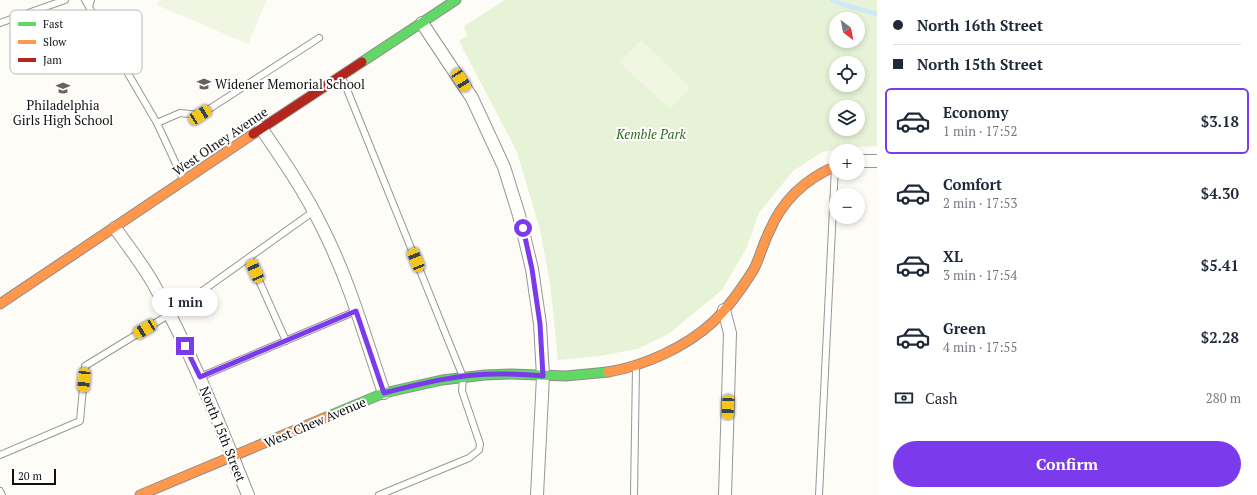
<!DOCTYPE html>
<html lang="en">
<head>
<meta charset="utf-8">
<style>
	:root { --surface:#fff; --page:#f6f6f7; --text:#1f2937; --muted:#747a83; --line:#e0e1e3; --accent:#7c3aed }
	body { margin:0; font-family:"PT Serif",serif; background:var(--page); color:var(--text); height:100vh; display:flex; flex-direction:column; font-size:15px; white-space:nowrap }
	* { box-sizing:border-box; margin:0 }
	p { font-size:13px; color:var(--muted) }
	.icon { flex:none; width:22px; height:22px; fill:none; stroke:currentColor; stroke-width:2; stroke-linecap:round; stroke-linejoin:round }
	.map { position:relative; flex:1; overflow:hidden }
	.sheet { display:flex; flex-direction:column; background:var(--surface); width:380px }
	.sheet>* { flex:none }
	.banner { display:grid; align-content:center; height:88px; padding:0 16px; background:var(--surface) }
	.needle { width:26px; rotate:148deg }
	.fabs { position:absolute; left:829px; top:12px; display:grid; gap:8px }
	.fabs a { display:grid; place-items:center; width:36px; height:36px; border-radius:50%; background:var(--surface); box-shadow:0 2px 6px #0003; font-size:20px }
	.scale { position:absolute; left:12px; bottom:10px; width:44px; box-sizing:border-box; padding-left:4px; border:2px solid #111; border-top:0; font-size:11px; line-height:14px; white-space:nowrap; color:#111; -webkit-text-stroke:3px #fff; paint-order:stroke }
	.end { position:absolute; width:18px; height:18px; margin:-9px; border:5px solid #7c3aed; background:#fff; box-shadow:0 0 0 2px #fff }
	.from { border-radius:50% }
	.bubble { position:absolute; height:28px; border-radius:14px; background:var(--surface); box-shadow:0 2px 6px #0003; font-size:13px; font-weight:800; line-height:28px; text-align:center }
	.car { position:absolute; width:12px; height:24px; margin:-12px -6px; border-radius:5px; box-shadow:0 0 3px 1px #0007; background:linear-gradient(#f5c518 24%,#345 0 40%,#f5c518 0 76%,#345 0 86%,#f5c518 0) }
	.banner b { display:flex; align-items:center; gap:14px; height:38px; font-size:15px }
	.banner b+b { border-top:1px solid var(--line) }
	.banner i { width:10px; height:10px; background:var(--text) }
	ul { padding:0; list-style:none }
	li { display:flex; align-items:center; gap:12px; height:66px; margin:0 8px 6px; padding:0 8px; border:2px solid transparent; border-radius:6px }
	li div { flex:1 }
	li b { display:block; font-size:15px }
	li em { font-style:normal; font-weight:800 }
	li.current { border-color:var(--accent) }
	li>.icon { width:36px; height:36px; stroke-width:1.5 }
	.pay { display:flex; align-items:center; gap:10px; height:44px; padding:0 16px; font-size:15px }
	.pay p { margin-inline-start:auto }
	.button { display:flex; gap:8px; margin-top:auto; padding:8px 16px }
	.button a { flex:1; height:46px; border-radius:24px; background:var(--accent); color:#fff; font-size:16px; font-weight:800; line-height:46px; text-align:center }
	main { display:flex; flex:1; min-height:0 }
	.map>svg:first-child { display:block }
	.green { fill:#e7f3d7; fill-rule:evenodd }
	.pitch { fill:#f0f6e1 }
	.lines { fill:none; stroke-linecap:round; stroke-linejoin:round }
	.stream { stroke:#cde8f7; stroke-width:4.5 }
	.lane-casing { stroke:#979795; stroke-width:8 }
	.street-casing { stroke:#979795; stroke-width:14 }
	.fast-casing { stroke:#8e8d8b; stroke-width:11 }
	.slow-casing { stroke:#8e8d8b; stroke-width:11 }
	.jam-casing { stroke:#8e8d8b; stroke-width:11 }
	.lane { stroke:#fffffe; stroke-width:6 }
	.street { stroke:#fffffe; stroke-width:12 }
	.fast { stroke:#63d668; stroke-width:9 }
	.slow { stroke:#ff974d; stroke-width:9 }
	.jam { stroke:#b3261e; stroke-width:9 }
	.route { stroke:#7c3aed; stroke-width:5 }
	.labels { text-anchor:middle; stroke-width:4; stroke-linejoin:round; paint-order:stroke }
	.poi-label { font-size:13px; fill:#111; stroke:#fff; text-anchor:start }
	.park-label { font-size:13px; font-style:italic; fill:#2f6b1f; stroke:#fff }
	.street-label { font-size:13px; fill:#111; stroke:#fff }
	.key { fill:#fff; stroke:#b8b8b8; stroke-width:1 }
	.key-label { font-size:11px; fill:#111 }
</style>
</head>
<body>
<main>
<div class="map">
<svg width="877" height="495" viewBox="0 0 877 495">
	<rect width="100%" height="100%" fill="#fdfcf7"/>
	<path class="green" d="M505,0H877V146L854,147L822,152L793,171L759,213L746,249L722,290L667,335L637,349L599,356L558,360L550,283L540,230L517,152L459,41L467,36L464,26ZM836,19H858V41H836ZM836,63H858V85H836ZM836,107H858V129H836Z"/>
	<path class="pitch" d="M159,0H267L248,44L157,5Z
		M641,40L690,88L670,109L619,62Z"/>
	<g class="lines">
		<path class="stream" d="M832,0L841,4L877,14"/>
		<defs>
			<path id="lane" d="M85,0L89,7L91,0
				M89,7L157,123L183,179
				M0,23L65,0
				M342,77L463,377L462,391L480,444L479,450L469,458L379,495
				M157,123L180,113L200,115L319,38
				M249,258L286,341
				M200,377L356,311
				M0,455L80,421L85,366L170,314L314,211
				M0,491L2,495
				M634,495L636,367
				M819,495L835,167"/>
			<path id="street" d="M422,23L472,98L504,167L519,215L532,269L540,324L543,376L537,495
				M261,128C283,160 305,192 322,227C349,280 365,337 384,393
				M858,161H877
				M115,228C128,246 142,264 153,283C191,351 219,423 248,495
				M724,310L730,333L725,495"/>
			<path id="fast" d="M362,62L456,0
				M324,418L384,393L442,380L485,375L511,374L566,376L608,372"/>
			<path id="slow" d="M0,304L253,134
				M608,372C644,366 686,347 713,322C727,309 744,285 754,269C760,257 763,244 769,232C782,201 805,179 836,166
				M140,495L324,418"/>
			<path id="jam" d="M253,134L362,62"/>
		</defs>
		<use href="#lane" class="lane-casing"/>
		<use href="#street" class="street-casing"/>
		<use href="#fast" class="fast-casing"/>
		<use href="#slow" class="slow-casing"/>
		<use href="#jam" class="jam-casing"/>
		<use href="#lane" class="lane"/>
		<use href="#street" class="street"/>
		<use href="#fast" class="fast"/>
		<use href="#slow" class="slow"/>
		<use href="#jam" class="jam"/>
	</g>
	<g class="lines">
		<path class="route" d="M185,346L200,377L356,311L384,393C423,383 463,373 503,374C516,374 529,375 543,376L540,324L532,269L523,228"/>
	</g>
	<defs>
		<symbol id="school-bare" viewBox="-9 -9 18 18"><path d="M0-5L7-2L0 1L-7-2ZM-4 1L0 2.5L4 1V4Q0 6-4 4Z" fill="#646362" stroke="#fff" stroke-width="2.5" paint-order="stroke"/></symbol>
	</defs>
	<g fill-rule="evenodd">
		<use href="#school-bare" x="194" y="74" width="20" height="20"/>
		<use href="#school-bare" x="53" y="78" width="20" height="20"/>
	</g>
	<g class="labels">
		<g class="poi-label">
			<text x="215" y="89">Widener Memorial School</text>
			<text x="63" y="110" text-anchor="middle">Philadelphia<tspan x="63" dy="15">Girls High School</tspan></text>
		</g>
		<g class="park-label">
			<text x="651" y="139">Kemble Park</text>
		</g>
		<g class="street-label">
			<text transform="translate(220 141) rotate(-34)" y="5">West Olney Avenue</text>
			<text transform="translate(315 422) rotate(-23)" y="5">West Chew Avenue</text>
			<text transform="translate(223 434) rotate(68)" y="5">North 15th Street</text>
		</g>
	</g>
	<rect x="10" y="10" width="132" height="64" rx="6" class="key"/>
	<rect x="18" y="22" width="18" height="4" fill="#63d668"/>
	<rect x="18" y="40" width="18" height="4" fill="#ff974d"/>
	<rect x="18" y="58" width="18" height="4" fill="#b3261e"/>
	<g class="key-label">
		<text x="43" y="28">Fast</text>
		<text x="43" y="46">Slow</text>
		<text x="43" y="64">Jam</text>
	</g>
</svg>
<div class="fabs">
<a><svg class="needle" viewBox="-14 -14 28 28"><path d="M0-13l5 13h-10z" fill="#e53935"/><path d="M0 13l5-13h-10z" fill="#747a83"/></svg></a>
<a><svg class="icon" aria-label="locate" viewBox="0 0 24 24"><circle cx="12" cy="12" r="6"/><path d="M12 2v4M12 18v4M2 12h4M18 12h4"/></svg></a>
<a><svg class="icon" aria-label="layers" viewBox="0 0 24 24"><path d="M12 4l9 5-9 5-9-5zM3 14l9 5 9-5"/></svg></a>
<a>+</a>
<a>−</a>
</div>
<div class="scale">20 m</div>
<i class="end from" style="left:523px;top:228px"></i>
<i class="end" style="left:185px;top:346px"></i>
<div class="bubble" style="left:152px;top:288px;width:66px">1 min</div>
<i class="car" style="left:461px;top:80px;rotate:147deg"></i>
<i class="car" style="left:200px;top:115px;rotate:57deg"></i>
<i class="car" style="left:416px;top:260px;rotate:338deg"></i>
<i class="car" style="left:255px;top:271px;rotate:336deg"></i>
<i class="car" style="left:145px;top:329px;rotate:239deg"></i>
<i class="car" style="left:84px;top:380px;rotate:185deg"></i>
<i class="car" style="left:728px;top:407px;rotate:182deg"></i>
</div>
<section class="sheet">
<div class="banner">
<b><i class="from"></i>North 16th Street</b>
<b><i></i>North 15th Street</b>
</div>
<ul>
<li class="current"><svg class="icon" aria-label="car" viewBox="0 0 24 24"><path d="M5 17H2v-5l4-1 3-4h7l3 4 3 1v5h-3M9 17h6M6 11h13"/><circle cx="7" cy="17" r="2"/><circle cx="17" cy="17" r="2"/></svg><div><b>Economy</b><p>1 min · 17:52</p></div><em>$3.18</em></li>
<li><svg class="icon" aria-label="car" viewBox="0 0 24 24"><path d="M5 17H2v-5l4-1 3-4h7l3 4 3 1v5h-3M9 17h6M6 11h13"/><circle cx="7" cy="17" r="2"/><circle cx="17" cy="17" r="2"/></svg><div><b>Comfort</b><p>2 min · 17:53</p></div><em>$4.30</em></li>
<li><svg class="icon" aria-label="car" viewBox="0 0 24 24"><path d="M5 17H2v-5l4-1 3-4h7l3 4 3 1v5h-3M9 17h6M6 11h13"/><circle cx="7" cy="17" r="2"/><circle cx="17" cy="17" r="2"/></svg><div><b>XL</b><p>3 min · 17:54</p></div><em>$5.41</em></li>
<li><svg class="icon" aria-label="car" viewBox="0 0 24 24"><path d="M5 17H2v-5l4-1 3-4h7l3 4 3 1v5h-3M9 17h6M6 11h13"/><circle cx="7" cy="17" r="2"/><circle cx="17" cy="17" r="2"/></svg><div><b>Green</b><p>4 min · 17:55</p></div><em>$2.28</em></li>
</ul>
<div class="pay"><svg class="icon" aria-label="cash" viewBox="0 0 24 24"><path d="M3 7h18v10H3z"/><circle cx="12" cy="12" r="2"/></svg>Cash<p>280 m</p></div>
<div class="button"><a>Confirm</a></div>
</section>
</main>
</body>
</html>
